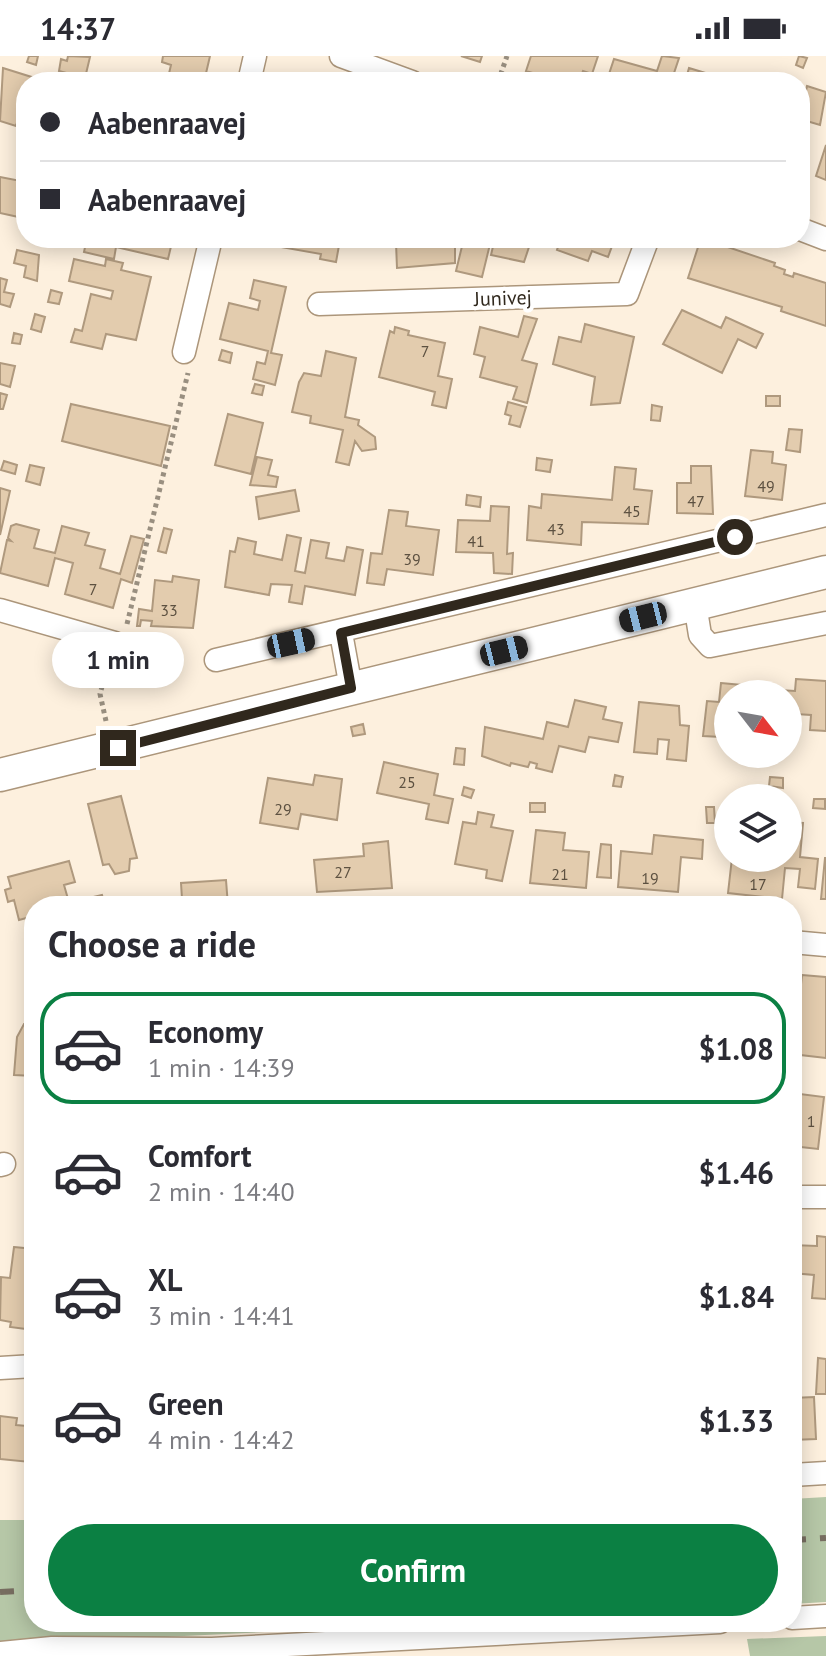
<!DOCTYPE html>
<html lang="en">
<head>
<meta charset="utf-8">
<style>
	:root { --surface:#fff; --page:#f2f2f3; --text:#2b2b33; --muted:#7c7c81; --line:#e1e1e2; --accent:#0b8043 }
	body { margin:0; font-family:"PT Sans",sans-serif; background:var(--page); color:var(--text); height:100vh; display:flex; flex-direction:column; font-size:30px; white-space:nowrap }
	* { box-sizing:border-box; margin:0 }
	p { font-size:26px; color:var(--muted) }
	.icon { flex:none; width:44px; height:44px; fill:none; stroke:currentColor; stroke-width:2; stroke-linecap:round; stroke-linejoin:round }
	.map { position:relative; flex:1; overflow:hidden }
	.details { position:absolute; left:24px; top:840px; width:778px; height:736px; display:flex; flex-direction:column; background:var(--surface); border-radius:32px; box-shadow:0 4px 20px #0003 }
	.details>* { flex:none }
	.hud { position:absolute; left:16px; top:16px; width:794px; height:176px; border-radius:32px; box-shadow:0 4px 20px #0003; display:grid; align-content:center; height:176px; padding:0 24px; background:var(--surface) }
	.needle { width:52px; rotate:121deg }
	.buttons { position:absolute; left:714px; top:624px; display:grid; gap:16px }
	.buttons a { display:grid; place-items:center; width:88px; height:88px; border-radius:50%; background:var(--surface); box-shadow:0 4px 20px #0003; font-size:40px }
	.end { position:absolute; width:36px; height:36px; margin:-18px; border:10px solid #30281d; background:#fff; box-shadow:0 0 0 4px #fff }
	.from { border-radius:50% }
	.bubble { position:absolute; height:56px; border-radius:28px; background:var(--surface); box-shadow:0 4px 20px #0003; font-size:26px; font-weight:800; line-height:56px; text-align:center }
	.car { position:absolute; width:24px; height:48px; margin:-24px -12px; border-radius:10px; box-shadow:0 0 6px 2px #0007; background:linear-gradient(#222 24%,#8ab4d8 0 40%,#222 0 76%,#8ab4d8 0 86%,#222 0) }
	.hud b { display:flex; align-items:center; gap:28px; height:76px; font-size:30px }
	.hud b+b { border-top:2px solid var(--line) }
	.hud i { width:20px; height:20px; background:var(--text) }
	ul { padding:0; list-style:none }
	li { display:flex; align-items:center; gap:24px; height:112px; margin:0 16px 12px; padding:0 8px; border:4px solid transparent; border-radius:32px }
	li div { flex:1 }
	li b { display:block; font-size:30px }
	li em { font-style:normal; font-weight:800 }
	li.on { border-color:var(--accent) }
	li>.icon { width:72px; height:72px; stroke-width:1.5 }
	h2 { padding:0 24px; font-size:36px; line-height:96px }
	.action { display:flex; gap:16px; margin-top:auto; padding:16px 24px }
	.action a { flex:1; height:92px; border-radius:48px; background:var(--accent); color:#fff; font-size:32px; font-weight:800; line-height:92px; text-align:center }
	.status { display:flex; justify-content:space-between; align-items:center; height:56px; padding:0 40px; background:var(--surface); direction:ltr }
	.status svg { height:22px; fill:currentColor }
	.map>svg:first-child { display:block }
	.forest { fill:#b6c7a7 }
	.building { fill:#e3ccae; stroke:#af997e; stroke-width:2 }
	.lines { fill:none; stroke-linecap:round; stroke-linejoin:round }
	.street-casing { stroke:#ac967b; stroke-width:25 }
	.secondary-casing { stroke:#ac967b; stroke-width:35 }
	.path { stroke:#998f80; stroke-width:5; stroke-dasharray:4 4; stroke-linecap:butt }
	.street { stroke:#fff; stroke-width:22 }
	.secondary { stroke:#fff; stroke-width:32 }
	.rail { stroke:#776d60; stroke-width:6; stroke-dasharray:14 14; stroke-linecap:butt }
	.route { stroke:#30281d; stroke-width:10 }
	.labels { text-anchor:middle; stroke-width:8; stroke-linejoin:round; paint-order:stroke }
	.number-label { font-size:16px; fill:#5d5141 }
	.street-label { font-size:20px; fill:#30281d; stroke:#fff }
</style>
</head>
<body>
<div class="status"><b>14:37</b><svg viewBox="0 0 49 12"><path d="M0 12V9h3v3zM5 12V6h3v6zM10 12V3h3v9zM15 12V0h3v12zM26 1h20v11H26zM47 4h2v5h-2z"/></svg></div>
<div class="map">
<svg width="826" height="1600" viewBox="0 0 826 1600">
	<rect width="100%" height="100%" fill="#fdf0de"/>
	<path class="forest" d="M826,1441V1546L792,1548V1443Z
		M0,1464H34V1566H471L0,1589Z
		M826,1580V1600H750L747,1583Z"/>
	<path class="building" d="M29,0H38L36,9L27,6Z
		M68,0L90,1L85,22L59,15L61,3L67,5Z
		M163,0H210L204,26H167L171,9L162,6Z
		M461,0H482L480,6Z
		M531,0H598L592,18L583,15L579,26H562L526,15Z
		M662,0L679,2L671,26L607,24L614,3L657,15Z
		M799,0L807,2L803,12L796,9Z
		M3,12L38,23L26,26V53L21,52L16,70L0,65Z
		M689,12L712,19L710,26H685Z
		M807,30L826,36L820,69L800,63Z
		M826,89V124L816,120Z
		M0,121L26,126L23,162L0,157Z
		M87,182L105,184L173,182L168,203L116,191L114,203L84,196Z
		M254,182H337L340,184L336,206L320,203L321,198L253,186Z
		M369,182H430V186L455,182V207L397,212L396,187L369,188Z
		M464,182L491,184L482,221L456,215Z
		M495,182H532L524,206L491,199Z
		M561,182H615L608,201L592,195L588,205L557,194Z
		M701,182L775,207L774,210L785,214L784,218L793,221L794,217L826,227V270L781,255L782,251L688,222Z
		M17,194L39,199L37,225L24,221L26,210L14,207Z
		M74,203L105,210L106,203L123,207L121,214L151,221L136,284L106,278L102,293L71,286L75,273L82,275L91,238L111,243L113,235L69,225Z
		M0,222L7,224L4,236L14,238L10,251L0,248Z
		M254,224L286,231L271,297L282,299L275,329L253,323L257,306L265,308L268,295L220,283L229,247L258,254L260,245L250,242Z
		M51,234L62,237L59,248L48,246Z
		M682,254L721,272L726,261L763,278L756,292L738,283L722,317L663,288Z
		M35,258L45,261L41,276L31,273Z
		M524,260L537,263L522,304L537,308L527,347L513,343L517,331L480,321L485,301L474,298L480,271L518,281Z
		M585,268L634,281L620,347L591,349L595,321L553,308L559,281L581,286Z
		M395,271L409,275L408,279L445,287L438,320L452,323L446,352L432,349L435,336L379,321L390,275L394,277Z
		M14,277L22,279L20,288L12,287Z
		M222,294L232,297L230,307L219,304Z
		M326,295L356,302L345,361L359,364L358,369L375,381L376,393L362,395L355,385L349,409L336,406L343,374L310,367L311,360L292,356L299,326L304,317L321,320Z
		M0,307L15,310L10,331L0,328Z
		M255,328L264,330L262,339L252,337Z
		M0,337L7,339L3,353H0Z
		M766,340H780V350H766Z
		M508,346L526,351L520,371L509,368L511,360L505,358Z
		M71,348L170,370L161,410L62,385Z
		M652,349L662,351L660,365L651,364Z
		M228,358L263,367L251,418L215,409Z
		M789,373L802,374L800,396L786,394Z
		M751,394L773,396L772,407L786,409L782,444L745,440Z
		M257,401L272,404L268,419L278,421L276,431L250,429Z
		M537,402L552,404L550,416L536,414Z
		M4,405L17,409L15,418L1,414Z
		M30,409L44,412L40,429L26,425Z
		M691,410H711L713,458L677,457V427H691Z
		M615,411L636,413L634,433L652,435L648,468L582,466L581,489L527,484L529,450L541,452L542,438L612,444Z
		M0,432L10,435L0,479Z
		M295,434L299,455L259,463L256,441Z
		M467,439L481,441L480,451L466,449Z
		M491,450L509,451L507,498L513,497L512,518L494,517L493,497L456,496L458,464L490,465Z
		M389,454L408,456L406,470L439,474L433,519L387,513L384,529L367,527L371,497L382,498Z
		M16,468L39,474L34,492L55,497L62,470L89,477L85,489L105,494L100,512L120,518L131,480L144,483L132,527L121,523L113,552L65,538L73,507L55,502L48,530L0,517L7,484L11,485L8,482L11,470Z
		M164,472L172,474L166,497L158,495Z
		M287,479L301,482L295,515L305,517L311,484L329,487L326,502L344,505L347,491L363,494L355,539L305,530L302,548L289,546L292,529L271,528L269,539L225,531L230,495L235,496L238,482L256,486L254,498L282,504Z
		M173,520L199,524L193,572L151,570L152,565L141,564L140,570H137L139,553L152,555L155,524L172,526Z
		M796,623L826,625V675L810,674L811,659L796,658L795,672H788V638H780V634L795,635Z
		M721,627L763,631V638H728V663L723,662L721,681L703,680L707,645L719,646Z
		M575,644L606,651L603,663L622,667L618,686L589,681L585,696L559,690L552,716L536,712L537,708L530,706L528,711L511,707L510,710L482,700L485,671L543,683L547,666L568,671Z
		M639,646L679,650L680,669L689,670L686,705L667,703L669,684L658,683L657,698L634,696Z
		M363,668L365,678L353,680L351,671Z
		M456,692L465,693L464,709L454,708Z
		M384,706L438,718L434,739L453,743L448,767L426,763L429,748L377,737Z
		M315,719L342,723L337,764L301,758L298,773L260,767L268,722L313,729Z
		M615,719L623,721L621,731L613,730Z
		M770,721L783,722V732L769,730Z
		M464,731L474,734L471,742L462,739Z
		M121,740L137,802L130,803L129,815L115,818L109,808L103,809L88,748Z
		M814,743H825V753L813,752Z
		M530,747H545V756H530Z
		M706,751H714L715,767H707Z
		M478,756L494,759L491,771L513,775L502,825L486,822L487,814L455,808L463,766L476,768Z
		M788,766L803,767L800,801L818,803L815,833L798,831L800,813L785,812L782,843L728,837L732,802H788Z
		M536,774L565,777L563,794L589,796L586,832L530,827Z
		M654,779L703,784L702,803L681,801L678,836L618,831L621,795L652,798Z
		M388,785L392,832L317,836L314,804L364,800L363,788Z
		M601,788L611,789V822L597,821Z
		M825,802H826V843H821Z
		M69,805L75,826L64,829L70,850H52V846L34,850V860L19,864L14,844L8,846L5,834L11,832L8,821Z
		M226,824L228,850H174V844L182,843L181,827Z
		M102,839L105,849L87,850L85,843Z
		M802,919L826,921V1002L792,998V956H798Z
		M24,968L34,969V1020L14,1019L17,981Z
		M792,1037L824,1041L818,1093L792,1090Z
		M817,1180L826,1181V1243L812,1242L814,1219L792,1217V1189L817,1190Z
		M14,1191L34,1193V1274L10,1271L11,1266L0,1264L1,1221L10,1222Z
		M818,1302L826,1303V1338H816Z
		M814,1341L816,1383L792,1384V1342Z
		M29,1351H34L30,1406L0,1403V1360L17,1362L16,1369L27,1370Z"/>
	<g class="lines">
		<defs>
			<path id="street" d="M341,0L412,26
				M249,26L255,0
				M800,173L826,183
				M319,248L627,238L648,182
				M184,296L211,182
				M695,548L700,579L710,590L826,567
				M0,554L115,587
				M341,577L351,632
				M216,604L826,459
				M792,886L826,889
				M0,1109L4,1108
				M792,1141H826
				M0,1312L34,1310
				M792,1419L826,1417
				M792,1562L826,1560
				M0,1597L52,1592L212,1593L720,1566"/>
			<path id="secondary" d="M0,719L826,516"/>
		</defs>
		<use href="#street" class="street-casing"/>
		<use href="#secondary" class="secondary-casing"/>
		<path class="path" d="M498,26L507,0
			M127,568L188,317
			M106,665L100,638L108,609"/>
		<use href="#street" class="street"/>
		<use href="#secondary" class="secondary"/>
		<path class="rail" d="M792,1484L826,1482
			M0,1536L34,1534"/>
	</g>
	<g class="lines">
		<path class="route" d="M118,692L351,632L341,577L735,481"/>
	</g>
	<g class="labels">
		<g class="number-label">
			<text x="425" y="301">7</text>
			<text x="766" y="436">49</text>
			<text x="696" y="451">47</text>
			<text x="632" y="461">45</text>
			<text x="556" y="479">43</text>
			<text x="476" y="491">41</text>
			<text x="412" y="509">39</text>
			<text x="93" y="539">7</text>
			<text x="169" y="560">33</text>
			<text x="407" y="732">25</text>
			<text x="283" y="759">29</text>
			<text x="343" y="822">27</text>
			<text x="560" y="824">21</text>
			<text x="650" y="828">19</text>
			<text x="758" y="834">17</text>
			<text x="811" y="1071">1</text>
		</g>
		<g class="street-label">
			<text transform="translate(503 242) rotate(-2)" y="7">Junivej</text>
		</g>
	</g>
</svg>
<div class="buttons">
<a><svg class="needle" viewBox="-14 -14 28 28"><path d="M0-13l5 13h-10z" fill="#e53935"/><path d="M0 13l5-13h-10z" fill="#7c7c81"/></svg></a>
<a><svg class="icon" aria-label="layers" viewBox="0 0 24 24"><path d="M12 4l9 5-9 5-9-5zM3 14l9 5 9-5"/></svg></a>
</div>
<i class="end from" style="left:735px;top:481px"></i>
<i class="end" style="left:118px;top:692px"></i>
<div class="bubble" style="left:52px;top:576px;width:132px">1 min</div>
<i class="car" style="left:643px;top:561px;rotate:256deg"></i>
<i class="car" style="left:291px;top:587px;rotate:78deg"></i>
<i class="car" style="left:504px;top:595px;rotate:76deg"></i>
<div class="hud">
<b><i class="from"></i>Aabenraavej</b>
<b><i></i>Aabenraavej</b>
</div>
<section class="details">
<h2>Choose a ride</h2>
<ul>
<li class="on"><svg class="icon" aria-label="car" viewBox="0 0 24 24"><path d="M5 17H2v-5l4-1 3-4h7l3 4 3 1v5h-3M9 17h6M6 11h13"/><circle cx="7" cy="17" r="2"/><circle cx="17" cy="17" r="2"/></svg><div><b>Economy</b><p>1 min · 14:39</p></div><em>$1.08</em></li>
<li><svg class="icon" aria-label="car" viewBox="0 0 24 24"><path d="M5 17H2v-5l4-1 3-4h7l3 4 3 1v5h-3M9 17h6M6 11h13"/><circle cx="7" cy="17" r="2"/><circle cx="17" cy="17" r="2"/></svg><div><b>Comfort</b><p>2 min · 14:40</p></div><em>$1.46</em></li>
<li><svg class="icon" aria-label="car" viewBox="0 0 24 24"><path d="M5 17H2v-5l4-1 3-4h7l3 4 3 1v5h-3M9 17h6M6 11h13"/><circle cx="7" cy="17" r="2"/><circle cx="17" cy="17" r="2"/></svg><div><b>XL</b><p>3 min · 14:41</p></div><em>$1.84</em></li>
<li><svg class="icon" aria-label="car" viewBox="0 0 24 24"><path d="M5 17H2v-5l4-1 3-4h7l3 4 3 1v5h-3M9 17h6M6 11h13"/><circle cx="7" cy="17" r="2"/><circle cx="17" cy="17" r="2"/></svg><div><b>Green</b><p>4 min · 14:42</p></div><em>$1.33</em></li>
</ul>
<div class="action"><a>Confirm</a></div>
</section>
</div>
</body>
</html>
